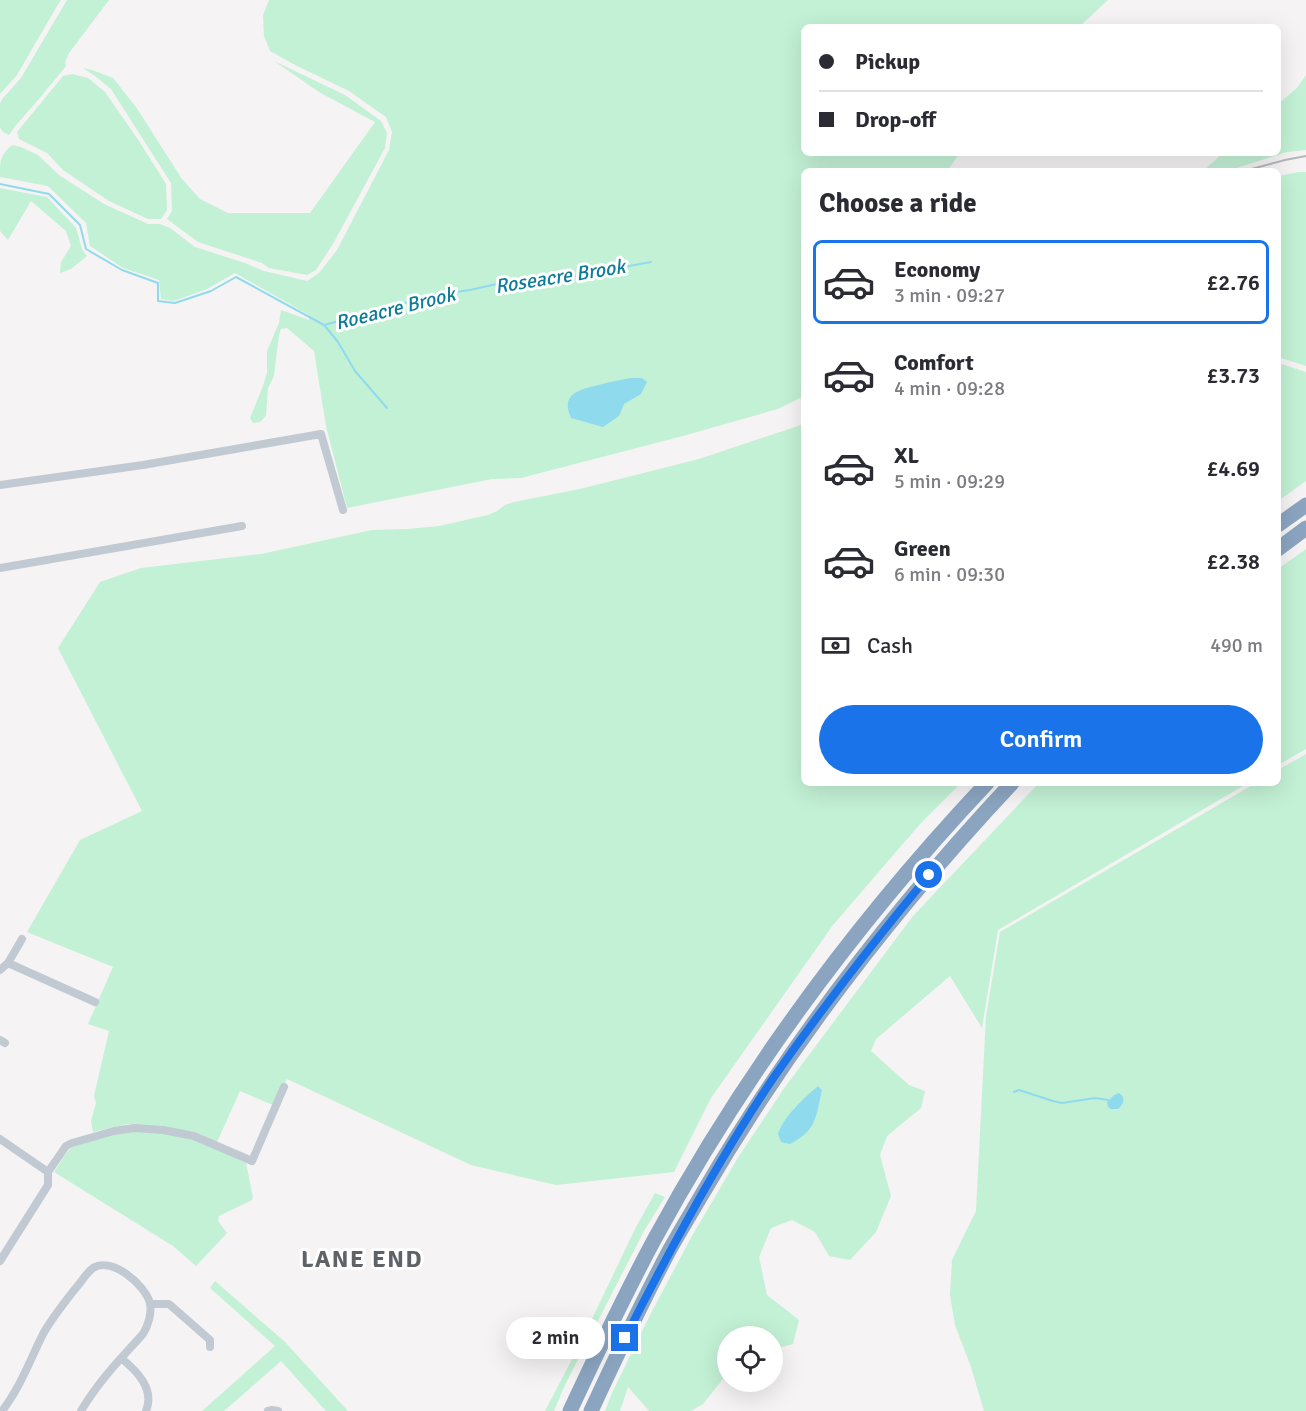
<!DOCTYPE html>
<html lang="en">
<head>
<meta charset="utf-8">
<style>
	:root { --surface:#fff; --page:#f2f2f3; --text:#2b2b33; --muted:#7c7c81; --line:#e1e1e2; --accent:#1a73e8 }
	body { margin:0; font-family:Signika,sans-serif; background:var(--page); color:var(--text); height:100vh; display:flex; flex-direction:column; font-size:22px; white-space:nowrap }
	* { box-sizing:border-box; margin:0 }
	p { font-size:20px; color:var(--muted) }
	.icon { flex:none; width:33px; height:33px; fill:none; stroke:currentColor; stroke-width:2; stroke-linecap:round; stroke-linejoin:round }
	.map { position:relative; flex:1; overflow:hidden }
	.drawer { position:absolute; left:801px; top:168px; width:480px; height:618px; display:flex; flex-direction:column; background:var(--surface); border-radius:9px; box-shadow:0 6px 24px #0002 }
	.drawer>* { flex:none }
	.top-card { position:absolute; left:801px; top:24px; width:480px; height:132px; border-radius:9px; box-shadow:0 6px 24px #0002; display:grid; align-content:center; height:132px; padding:0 18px; background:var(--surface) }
	.controls { position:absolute; left:717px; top:1326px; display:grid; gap:12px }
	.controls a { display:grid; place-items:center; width:66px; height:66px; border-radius:50%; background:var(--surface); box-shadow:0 6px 24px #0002; font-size:30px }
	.end { position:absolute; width:27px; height:27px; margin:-14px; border:8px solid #1a73e8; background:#fff; box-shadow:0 0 0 3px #fff }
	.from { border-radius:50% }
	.bubble { position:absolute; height:42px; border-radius:21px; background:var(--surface); box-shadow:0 6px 24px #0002; font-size:20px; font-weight:600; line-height:42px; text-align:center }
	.top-card b { display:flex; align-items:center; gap:21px; height:57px; font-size:22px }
	.top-card b+b { border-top:2px solid var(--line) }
	.top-card i { width:15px; height:15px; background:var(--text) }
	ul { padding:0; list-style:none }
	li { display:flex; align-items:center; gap:18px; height:84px; margin:0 12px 9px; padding:0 6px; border:3px solid transparent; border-radius:9px }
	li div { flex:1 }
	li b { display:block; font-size:22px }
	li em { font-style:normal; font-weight:600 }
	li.current { border-color:var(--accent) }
	li>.icon { width:54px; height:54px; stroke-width:1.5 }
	h2 { padding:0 18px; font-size:27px; line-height:72px }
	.pay { display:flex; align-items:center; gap:15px; height:66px; padding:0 18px; font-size:22px }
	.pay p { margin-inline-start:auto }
	.action { display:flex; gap:12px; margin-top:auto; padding:12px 18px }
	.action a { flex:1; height:69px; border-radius:36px; background:var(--accent); color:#fff; font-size:24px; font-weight:600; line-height:69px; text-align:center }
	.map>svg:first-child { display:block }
	.green { fill:#c3f1d5; fill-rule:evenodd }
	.water { fill:#90daee }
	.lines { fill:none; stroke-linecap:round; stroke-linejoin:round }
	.stream { stroke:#90daee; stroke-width:2 }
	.street { stroke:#c1cad2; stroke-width:8 }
	.highway { stroke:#8ba5c1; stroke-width:15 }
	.rail { stroke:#b5b8bd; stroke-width:2 }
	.route { stroke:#1a73e8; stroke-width:8 }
	.labels { text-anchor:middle; stroke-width:6; stroke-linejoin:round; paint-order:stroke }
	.water-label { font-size:20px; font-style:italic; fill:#0c7c9b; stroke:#fff }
	.district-label { font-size:24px; font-weight:bold; letter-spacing:1.5px; fill:#5f6368; stroke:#fff }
</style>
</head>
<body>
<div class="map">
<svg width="1306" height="1411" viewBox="0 0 1306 1411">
	<rect width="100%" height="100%" fill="#f5f3f3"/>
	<path class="green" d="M0,0H61L57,6L17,75L0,94Z
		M67,0H109L69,53L65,62L66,66C50,86 34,105 17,124C14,127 12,131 9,135L3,132L0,128V103L3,98L21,78Z
		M269,0H1108L1079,27H804V153H960L947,171H804V396L778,409L683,436L521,478L492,479L347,508L326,426L314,351L287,328L281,329L279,335L274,376L268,388L266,416L260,422L253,423L250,418L263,386L267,373V351L279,323L281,310L309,320V315L235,273L207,289L174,301L161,299L159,280L123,268L90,246L86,223L48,186L0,177C0,160 0,156 12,145L21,147L38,155L59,175L104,204L148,224H160L170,228L195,247L245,263L264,271L307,281L319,273L337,250L389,150L392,132L386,117L349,91L295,65L270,51L264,36L263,15Z
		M274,61L345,95L381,121L387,133L385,148L333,244L316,270L307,275L269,268L262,263L198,242L167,219L172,211L171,183L111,89L95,76L83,68L92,70L113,78L136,107L182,179L200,199L228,213H310L375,122L319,92Z
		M72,74L88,78L105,92L139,141L166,184L167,210L161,219H148L109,201L63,170L47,153L19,139L17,132L63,76Z
		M1306,75V150L1287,152L1227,171H1203L1223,153H1278V104L1297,88Z
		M1299,172H1306V366L1278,357V176Z
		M0,188L47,197L76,228L82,249L87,256L71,269L60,273L61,262L71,246L66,231L31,201L8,240L0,231Z
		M1278,363L1306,372V481L1278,501Z
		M804,424V783H961L920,824L833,925L711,1098L674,1172L556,1185L471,1165L287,1079L273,1105L240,1091L217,1142L196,1132L174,1129L128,1124L93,1132L91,1121L96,1103L94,1096L109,1031L88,1024L113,967L27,932L80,840L142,811L58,648L100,582L141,568L261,554L372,530L408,529L439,526L488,515L497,511L505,505L514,502L580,489L699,459Z
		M1306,549V749L1278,765V569Z
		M1306,754V1411H984L971,1367L955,1325L950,1295L952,1260L976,1211L986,1016L1000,932L1256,783H1278V770Z
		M1039,783H1248L998,930L982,1028L950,976L876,1039L871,1051L909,1085L925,1091L921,1108L887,1136L880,1155L891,1196L876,1232L850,1260L829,1256L815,1232L792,1220L771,1228L759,1257L767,1295L799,1320L793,1344L773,1349L772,1336H728L727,1374L703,1404L691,1411H649L628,1387L620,1411H605L612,1393L650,1315L692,1236L739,1156L785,1087L913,916ZM818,1086L822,1090L815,1120L786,1119Z
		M139,1130L192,1137L246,1163L253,1197L252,1200L219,1216L218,1221L227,1233L196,1266L173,1246L54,1172C59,1165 64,1155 70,1149C80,1140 125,1132 139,1130Z
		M655,1193L665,1197L644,1231L565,1385L554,1411H545L580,1344L635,1229Z
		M215,1281L285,1342L348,1411H326L281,1361L224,1411H202L275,1346L210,1288Z"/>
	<path class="water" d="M631,378H642L647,382L641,394L624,404L619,416L603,427L571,418C560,394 579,390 598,385C609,382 620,380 631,378Z
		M818,1086L822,1090C816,1117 817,1130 790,1144L781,1142L778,1134C784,1116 803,1099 818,1086Z
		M1119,1093C1126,1097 1124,1104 1118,1109H1111L1108,1107L1107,1102L1114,1095Z"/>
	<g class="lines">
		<path class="stream" d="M0,184L49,194L80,225L86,249L122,270L158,283V301L175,303L211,291L236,277L324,325L434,295L470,290L510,281L535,283L651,262
			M324,325L338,342L355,371L387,408
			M1014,1092L1019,1090L1053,1101L1062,1103L1095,1098L1108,1100"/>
		<path class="street" d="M0,485L143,465L321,434L343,510
			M0,568L242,526
			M8,963L95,1002
			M0,970L8,963L22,939
			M0,1040L5,1043
			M0,1139L48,1172
			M48,1172L66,1146L72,1143L114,1131L134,1128L163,1130L194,1136L252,1161L284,1087
			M0,1261L48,1185V1172
			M150,1304H169L210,1340V1347
			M121,1358C137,1371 155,1389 146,1411
			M2,1411C20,1388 30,1360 43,1334C52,1318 64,1303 75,1289C81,1283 86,1273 93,1268C112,1256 145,1285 150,1303C152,1313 148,1326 143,1334C121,1358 98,1382 81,1411
			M268,1411L272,1410L278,1411"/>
		<path class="highway" d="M1278,525L1306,505
			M1278,549L1306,528
			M570,1411C597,1353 624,1296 654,1240C744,1074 858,920 987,783
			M591,1411C616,1357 641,1304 669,1251C679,1233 690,1215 701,1196C788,1046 894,909 1012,783"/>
		<path class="rail" d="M1244,171L1285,160L1306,156"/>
	</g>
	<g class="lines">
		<path class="route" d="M625,1338C670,1249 718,1160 774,1077C823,1007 875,940 929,875"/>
	</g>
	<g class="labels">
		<g class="water-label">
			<text transform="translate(560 276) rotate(-9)" y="7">Roseacre Brook</text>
			<text transform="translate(395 308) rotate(-14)" y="7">Roeacre Brook</text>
		</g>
		<g class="district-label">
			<text x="362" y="1267">LANE END</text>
		</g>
	</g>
</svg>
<div class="controls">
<a><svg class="icon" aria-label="locate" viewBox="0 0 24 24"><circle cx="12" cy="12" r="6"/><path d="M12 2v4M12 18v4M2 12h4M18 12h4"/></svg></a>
</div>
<i class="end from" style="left:929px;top:875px"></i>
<i class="end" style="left:625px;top:1338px"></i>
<div class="bubble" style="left:506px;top:1317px;width:99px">2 min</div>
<div class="top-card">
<b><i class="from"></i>Pickup</b>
<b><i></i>Drop-off</b>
</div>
<section class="drawer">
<h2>Choose a ride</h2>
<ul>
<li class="current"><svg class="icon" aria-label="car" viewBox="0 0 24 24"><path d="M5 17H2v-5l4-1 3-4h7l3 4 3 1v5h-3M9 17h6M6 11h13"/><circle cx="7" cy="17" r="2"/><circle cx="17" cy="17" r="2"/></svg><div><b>Economy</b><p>3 min · 09:27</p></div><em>£2.76</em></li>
<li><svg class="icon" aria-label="car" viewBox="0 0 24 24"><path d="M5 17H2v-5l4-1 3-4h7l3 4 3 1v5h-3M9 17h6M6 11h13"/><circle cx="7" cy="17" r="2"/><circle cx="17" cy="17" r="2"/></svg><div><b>Comfort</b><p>4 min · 09:28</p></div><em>£3.73</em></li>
<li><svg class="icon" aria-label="car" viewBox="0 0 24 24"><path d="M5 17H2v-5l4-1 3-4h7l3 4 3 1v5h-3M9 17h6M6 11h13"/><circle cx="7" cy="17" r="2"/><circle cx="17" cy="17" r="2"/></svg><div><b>XL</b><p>5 min · 09:29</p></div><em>£4.69</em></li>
<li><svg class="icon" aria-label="car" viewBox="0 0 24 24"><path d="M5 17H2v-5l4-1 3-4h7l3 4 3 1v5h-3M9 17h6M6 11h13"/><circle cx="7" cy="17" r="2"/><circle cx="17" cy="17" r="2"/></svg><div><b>Green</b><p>6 min · 09:30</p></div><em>£2.38</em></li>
</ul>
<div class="pay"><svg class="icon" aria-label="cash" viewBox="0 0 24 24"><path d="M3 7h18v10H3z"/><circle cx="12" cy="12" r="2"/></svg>Cash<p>490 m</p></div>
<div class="action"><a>Confirm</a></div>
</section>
</div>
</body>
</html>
